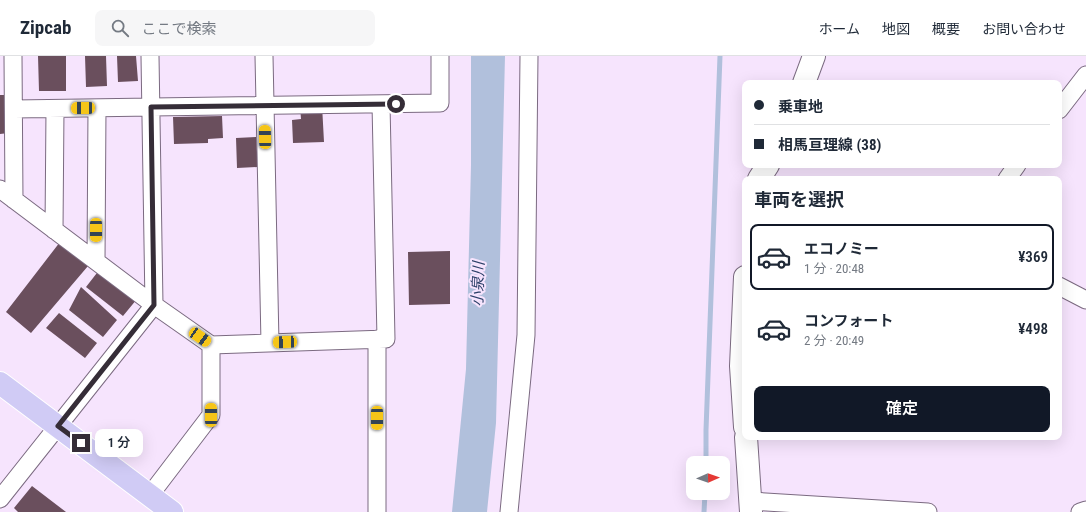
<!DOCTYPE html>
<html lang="ja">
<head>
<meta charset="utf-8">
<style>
	:root { --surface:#fff; --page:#f6f6f7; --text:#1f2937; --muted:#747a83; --line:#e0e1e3; --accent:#111827 }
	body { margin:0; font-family:"Roboto Condensed","Noto Sans JP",sans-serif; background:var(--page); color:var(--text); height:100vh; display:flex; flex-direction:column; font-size:15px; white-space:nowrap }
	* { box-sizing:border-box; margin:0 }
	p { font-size:13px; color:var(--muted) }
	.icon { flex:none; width:22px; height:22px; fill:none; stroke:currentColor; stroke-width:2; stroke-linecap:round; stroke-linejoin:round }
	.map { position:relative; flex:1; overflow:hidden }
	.panel { position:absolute; left:742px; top:120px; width:320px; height:264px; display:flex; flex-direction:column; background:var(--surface); border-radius:8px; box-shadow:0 4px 16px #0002 }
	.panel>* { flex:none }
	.guide { position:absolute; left:742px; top:24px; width:320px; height:88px; border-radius:8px; box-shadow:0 4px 16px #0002; display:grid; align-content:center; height:88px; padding:0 12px; background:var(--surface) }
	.needle { width:26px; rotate:88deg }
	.controls { position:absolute; left:686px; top:400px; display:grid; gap:8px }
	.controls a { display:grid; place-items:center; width:44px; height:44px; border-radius:8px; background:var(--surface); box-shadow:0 4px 16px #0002; font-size:20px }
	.end { position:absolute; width:18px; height:18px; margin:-9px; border:5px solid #352d37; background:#fff; box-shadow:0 0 0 2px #fff }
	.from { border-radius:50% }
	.bubble { position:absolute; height:28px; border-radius:8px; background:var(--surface); box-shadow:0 4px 16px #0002; font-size:13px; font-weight:600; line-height:28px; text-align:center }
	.car { position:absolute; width:12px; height:24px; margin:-12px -6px; border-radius:5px; box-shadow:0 0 3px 1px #0007; background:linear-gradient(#f5c518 24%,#345 0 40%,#f5c518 0 76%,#345 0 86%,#f5c518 0) }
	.guide b { display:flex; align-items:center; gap:14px; height:38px; font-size:15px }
	.guide b+b { border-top:1px solid var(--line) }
	.guide i { width:10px; height:10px; background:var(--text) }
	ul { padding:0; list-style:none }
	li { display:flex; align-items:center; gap:12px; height:66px; margin:0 8px 6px; padding:0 4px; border:2px solid transparent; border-radius:8px }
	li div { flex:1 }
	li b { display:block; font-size:15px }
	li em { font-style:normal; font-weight:600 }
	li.on { border-color:var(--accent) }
	li>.icon { width:36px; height:36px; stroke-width:1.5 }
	h2 { padding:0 12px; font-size:18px; line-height:48px }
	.cta { display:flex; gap:8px; margin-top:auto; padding:8px 12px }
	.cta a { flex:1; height:46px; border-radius:8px; background:var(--accent); color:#fff; font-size:16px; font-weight:600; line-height:46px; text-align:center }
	header { display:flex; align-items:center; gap:24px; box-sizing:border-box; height:56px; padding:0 20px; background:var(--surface); border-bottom:1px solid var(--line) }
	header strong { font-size:19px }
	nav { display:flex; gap:22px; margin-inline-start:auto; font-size:14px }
	.search { width:280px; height:36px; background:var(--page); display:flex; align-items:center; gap:10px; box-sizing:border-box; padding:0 14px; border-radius:8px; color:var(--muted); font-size:15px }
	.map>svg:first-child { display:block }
	.water { fill:#b1c0dc }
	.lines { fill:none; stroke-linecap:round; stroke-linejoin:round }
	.stream { stroke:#b1c0dc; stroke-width:5 }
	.building { fill:#6a4f5d }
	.street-casing { stroke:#7b6a81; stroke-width:19 }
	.secondary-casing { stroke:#7b6a81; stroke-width:24 }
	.primary-casing { stroke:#fff; stroke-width:24 }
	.street { stroke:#fff; stroke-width:17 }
	.secondary { stroke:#fff; stroke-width:22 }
	.primary { stroke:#d0cbf5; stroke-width:22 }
	.route { stroke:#352d37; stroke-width:5 }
	.labels { text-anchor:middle; stroke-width:4; stroke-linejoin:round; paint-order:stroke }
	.water-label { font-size:15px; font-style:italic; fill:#2c4068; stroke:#f6e4fd }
</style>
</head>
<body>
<header>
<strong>Zipcab</strong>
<div class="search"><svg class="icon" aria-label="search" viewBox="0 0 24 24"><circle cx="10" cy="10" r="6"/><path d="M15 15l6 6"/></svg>ここで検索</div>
<nav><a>ホーム</a><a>地図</a><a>概要</a><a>お問い合わせ</a></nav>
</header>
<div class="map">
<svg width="1086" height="456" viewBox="0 0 1086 456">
	<rect width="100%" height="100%" fill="#f6e4fd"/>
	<path class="water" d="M471,0H505L496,367L487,456H452L466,313L471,109Z"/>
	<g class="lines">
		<path class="stream" d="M706,407V374L720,0
			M704,456L705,437"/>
	</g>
	<path class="building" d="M38,0H66V35H39Z
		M85,0H106L107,30L86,31Z
		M117,0H136L138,25L118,26Z
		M0,39H8L9,77L0,78Z
		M322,49L324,86L293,87L292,64L301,63L300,50Z
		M222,60L223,82L208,83V87L174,88L173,61Z
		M256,81L258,111L237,112L236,82Z
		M60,186L88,210L31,277L6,256Z
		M450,195V248L409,249L408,196Z
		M100,213L137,243L123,260L86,231Z
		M81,231L117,264L103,281L69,254Z
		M59,257L97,287L85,302L46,272Z
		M32,430L66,456H18L14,452Z"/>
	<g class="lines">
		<defs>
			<path id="street" d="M13,0L14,144
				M264,0L270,287
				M14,53L440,47V0
				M1059,54L1086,19
				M1007,123L1017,109
				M0,133L154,249L211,289L386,283L381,48
				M54,174L55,53
				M96,205L97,52
				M1059,230L1086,244
				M377,283V456
				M150,439L211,359V289
				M0,443L154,249L150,0
				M750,445L928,456
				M509,456L526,279L529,0
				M1080,456L1086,454"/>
			<path id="secondary" d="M804,27L814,0
				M759,123L768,109
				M745,221L741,310L745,371
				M746,381L751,456"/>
			<path id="primary" d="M0,327L172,456"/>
		</defs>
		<use href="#street" class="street-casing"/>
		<use href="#secondary" class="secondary-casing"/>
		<use href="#primary" class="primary-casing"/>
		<use href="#street" class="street"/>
		<use href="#secondary" class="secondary"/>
		<use href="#primary" class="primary"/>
	</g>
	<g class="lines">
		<path class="route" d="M81,387L58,370L154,249L151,51L396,48"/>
	</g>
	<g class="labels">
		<g class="water-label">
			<text transform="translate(478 228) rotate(-88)" y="5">小泉川</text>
		</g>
	</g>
</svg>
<div class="controls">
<a><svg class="needle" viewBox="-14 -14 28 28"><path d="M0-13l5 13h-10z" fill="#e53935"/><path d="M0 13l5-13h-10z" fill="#747a83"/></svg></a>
</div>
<i class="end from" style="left:396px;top:48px"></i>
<i class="end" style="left:81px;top:387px"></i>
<div class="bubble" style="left:95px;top:373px;width:48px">1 分</div>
<i class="car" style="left:83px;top:52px;rotate:269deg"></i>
<i class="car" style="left:265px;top:81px;rotate:359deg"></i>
<i class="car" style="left:96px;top:174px;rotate:180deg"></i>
<i class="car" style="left:200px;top:281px;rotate:125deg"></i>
<i class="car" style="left:285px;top:286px;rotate:268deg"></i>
<i class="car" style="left:211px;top:359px;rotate:0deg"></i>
<i class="car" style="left:377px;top:362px;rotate:180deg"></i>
<div class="guide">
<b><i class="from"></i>乗車地</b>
<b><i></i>相馬亘理線 (38)</b>
</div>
<section class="panel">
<h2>車両を選択</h2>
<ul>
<li class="on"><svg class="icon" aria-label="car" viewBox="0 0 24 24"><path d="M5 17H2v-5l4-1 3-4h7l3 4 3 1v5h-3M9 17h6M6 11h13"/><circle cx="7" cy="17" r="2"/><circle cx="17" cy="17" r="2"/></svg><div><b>エコノミー</b><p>1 分 · 20:48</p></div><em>¥369</em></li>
<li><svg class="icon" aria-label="car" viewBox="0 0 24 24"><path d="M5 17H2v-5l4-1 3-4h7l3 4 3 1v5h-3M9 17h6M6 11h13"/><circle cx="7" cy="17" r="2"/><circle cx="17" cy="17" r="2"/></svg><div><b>コンフォート</b><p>2 分 · 20:49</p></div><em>¥498</em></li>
</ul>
<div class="cta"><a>確定</a></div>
</section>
</div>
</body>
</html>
